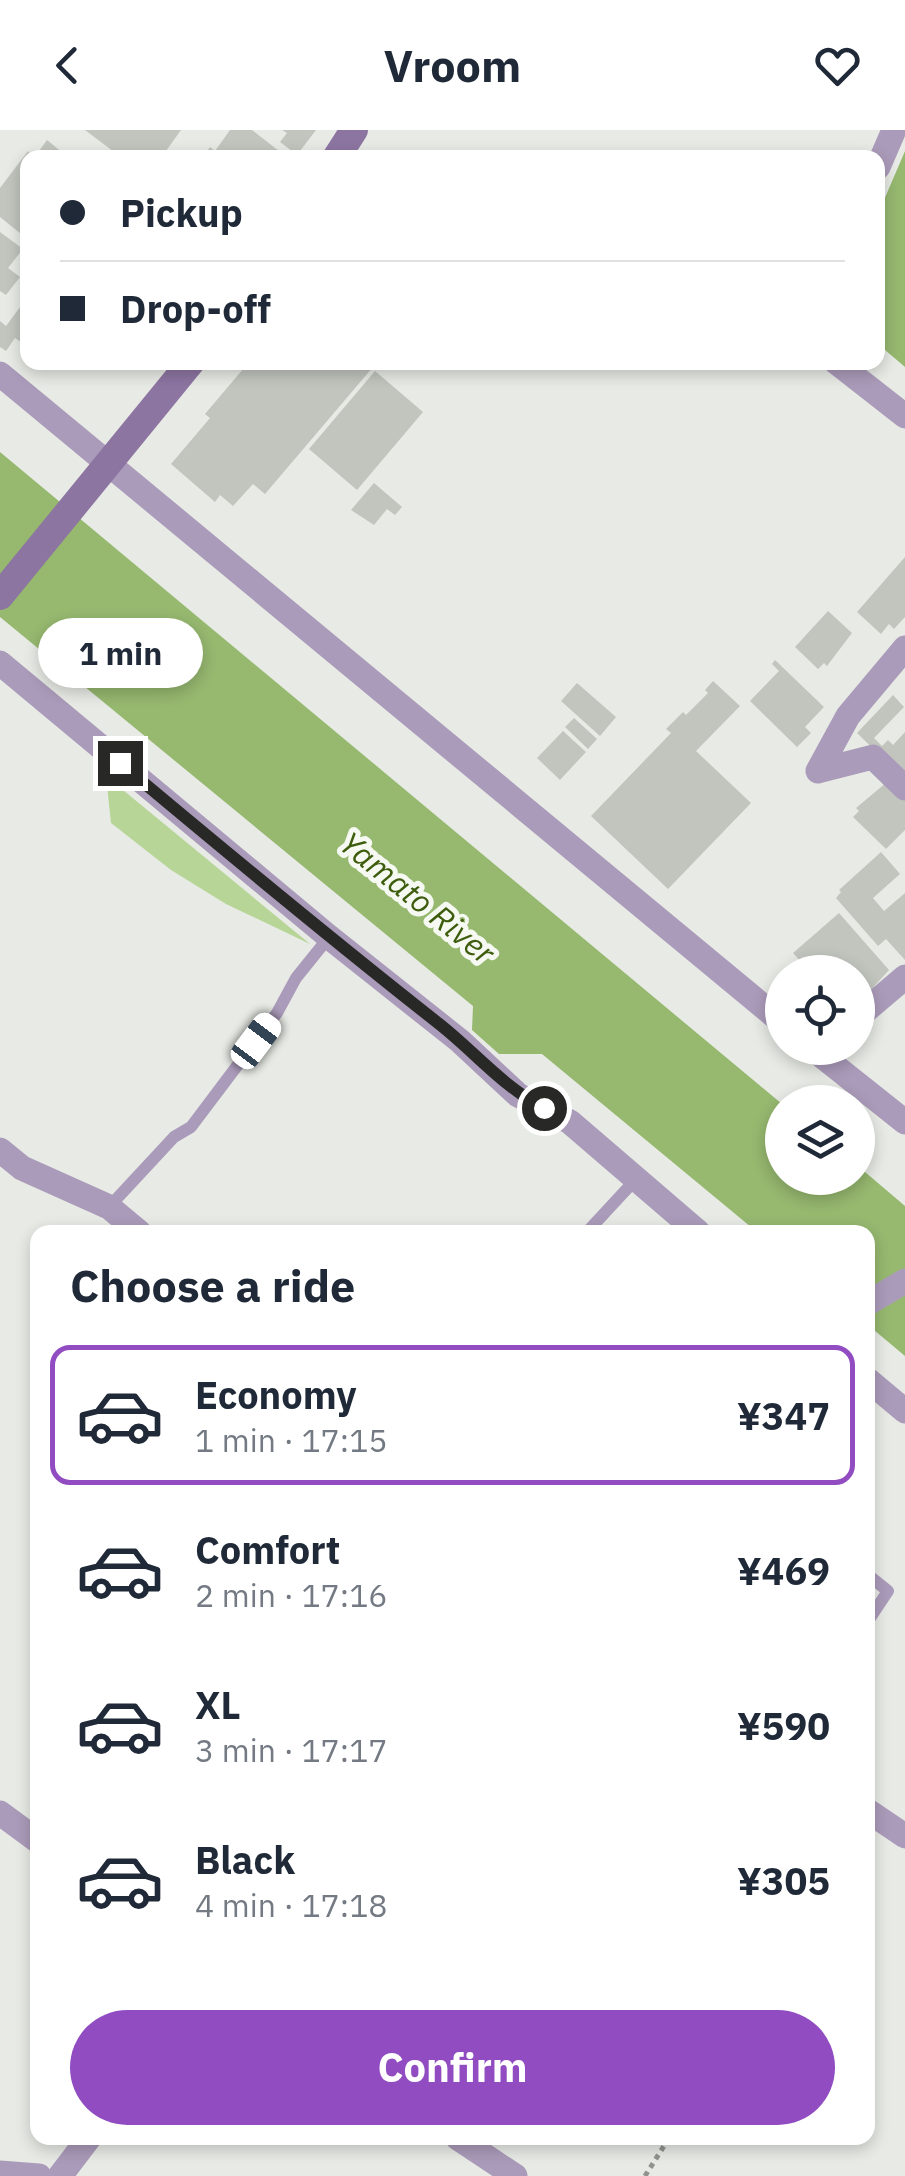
<!DOCTYPE html>
<html lang="en">
<head>
<meta charset="utf-8">
<style>
	:root { --surface:#fff; --page:#f6f6f7; --text:#1f2937; --muted:#747a83; --line:#e0e1e3; --accent:#904cc0 }
	body { margin:0; font-family:"IBM Plex Sans",sans-serif; background:var(--page); color:var(--text); height:100vh; display:flex; flex-direction:column; font-size:38px; white-space:nowrap }
	* { box-sizing:border-box; margin:0 }
	p { font-size:32px; color:var(--muted) }
	.icon { flex:none; width:55px; height:55px; fill:none; stroke:currentColor; stroke-width:2; stroke-linecap:round; stroke-linejoin:round }
	.map { position:relative; flex:1; overflow:hidden }
	.panel { position:absolute; left:30px; top:1095px; width:845px; height:920px; display:flex; flex-direction:column; background:var(--surface); border-radius:20px; box-shadow:0 5px 15px #0003 }
	.panel>* { flex:none }
	.hud { position:absolute; left:20px; top:20px; width:865px; height:220px; border-radius:20px; box-shadow:0 5px 15px #0003; display:grid; align-content:center; height:220px; padding:0 40px; background:var(--surface) }
	.tools { position:absolute; left:765px; top:825px; display:grid; gap:20px }
	.tools a { display:grid; place-items:center; width:110px; height:110px; border-radius:50%; background:var(--surface); box-shadow:0 5px 15px #0003; font-size:50px }
	.end { position:absolute; width:45px; height:45px; margin:-22px; border:12px solid #282927; background:#fff; box-shadow:0 0 0 5px #fff }
	.from { border-radius:50% }
	.bubble { position:absolute; height:70px; border-radius:35px; background:var(--surface); box-shadow:0 5px 15px #0003; font-size:32px; font-weight:700; line-height:70px; text-align:center }
	.car { position:absolute; width:30px; height:60px; margin:-30px -15px; border-radius:12px; box-shadow:0 0 8px 2px #0007; background:linear-gradient(#fff 24%,#345 0 40%,#fff 0 76%,#345 0 86%,#fff 0) }
	.hud b { display:flex; align-items:center; gap:35px; height:95px; font-size:38px }
	.hud b+b { border-top:2px solid var(--line) }
	.hud i { width:25px; height:25px; background:var(--text) }
	ul { padding:0; list-style:none }
	li { display:flex; align-items:center; gap:30px; height:140px; margin:0 20px 15px; padding:0 20px; border:5px solid transparent; border-radius:20px }
	li div { flex:1 }
	li b { display:block; font-size:38px }
	li em { font-style:normal; font-weight:700 }
	li.current { border-color:var(--accent) }
	li>.icon { width:90px; height:90px; stroke-width:1.5 }
	h2 { padding:0 40px; font-size:45px; line-height:120px }
	.primary-button { display:flex; gap:20px; margin-top:auto; padding:20px 40px }
	.primary-button a { flex:1; height:115px; border-radius:60px; background:var(--accent); color:#fff; font-size:40px; font-weight:700; line-height:115px; text-align:center }
	header { display:flex; justify-content:space-between; align-items:center; height:130px; padding:0 40px; background:var(--surface); font-size:45px; font-weight:700 }
	.map>svg:first-child { display:block }
	.green { fill:#b7d597 }
	.water { fill:#96b86f }
	.building { fill:#c1c5be }
	.lines { fill:none; stroke-linecap:round; stroke-linejoin:round }
	.path { stroke:#91938f; stroke-width:5; stroke-dasharray:5 5; stroke-linecap:butt }
	.service { stroke:#ab9bba; stroke-width:12 }
	.minor { stroke:#ab9bba; stroke-width:25 }
	.secondary { stroke:#8d75a2; stroke-width:28 }
	.route { stroke:#282927; stroke-width:12 }
	.labels { text-anchor:middle; stroke-width:10; stroke-linejoin:round; paint-order:stroke }
	.water-label { font-size:32px; font-style:italic; fill:#3e5c0d; stroke:#f5f9f2 }
</style>
</head>
<body>
<header><svg class="icon" aria-label="back" viewBox="0 0 24 24"><path d="M15 5l-7 7 7 7"/></svg>Vroom<svg class="icon" aria-label="heart" viewBox="0 0 24 24"><path d="M12 20l-8-8c-3-5 5-10 8-4 3-6 11-1 8 4z"/></svg></header>
<div class="map">
<svg width="905" height="2046" viewBox="0 0 905 2046">
	<rect width="100%" height="100%" fill="#e8ebe5"/>
	<path class="green" d="M106,646L310,814L226,774L171,740L111,693Z"/>
	<path class="water" d="M905,21V237L878,214V84Z
		M0,322L782,974V1048H858V1036L905,1076V1226L868,1195V1102H757L542,924H499L472,900L473,876L0,487Z"/>
	<path class="building" d="M85,0H181L161,28H122Z
		M230,0H252L288,28H202L210,17L215,21Z
		M282,0H316L297,25L280,12L287,3Z
		M47,10L69,28H34Z
		M28,21L33,28H28V95L21,104L0,87V58Z
		M0,102L23,119L8,138L20,147L6,165L0,161Z
		M28,157V217L15,208L6,221L0,217V191L6,196L26,169L21,165Z
		M249,232H367L373,237L265,364L253,354L233,376L220,365L215,372L171,334L210,288L205,284Z
		M375,241L423,282L357,360L309,319Z
		M374,353L402,377L395,385L387,379L374,395L351,380Z
		M905,427V487L894,499L889,494L881,504L857,482Z
		M828,481L852,503L827,536L824,533L818,539L795,517Z
		M775,530L824,577L805,597L811,603L797,617L750,571L779,541L772,534Z
		M713,551L740,576L696,621L751,673L668,759L591,686L671,603L666,599L683,582L686,585L708,563L705,560Z
		M577,553L616,587L600,606L561,571Z
		M893,565L904,577L874,608L882,616L888,610L893,615L905,602V642L901,646L857,603Z
		M574,588L597,609L588,619L565,597Z
		M563,601L586,622L560,650L537,628Z
		M887,652L905,669V700L886,719L853,687L859,681L856,678Z
		M881,722L900,744L873,768L884,781L905,763V830L886,809L878,816L836,768L841,762L839,760Z
		M839,783L889,840L870,861L868,859L858,868V842H810L793,823Z"/>
	<g class="lines">
		<path class="path" d="M645,2046L669,2008"/>
		<path class="service" d="M109,1077L174,1007L191,997L277,883L296,848L329,807
			M587,1102L637,1048
			M868,1445L888,1461L868,1491"/>
		<path class="minor" d="M878,37L894,0
			M836,232L905,286
			M0,244L782,892
			M0,533L329,807L460,911L518,965L570,992L698,1102
			M818,641L848,586L905,518
			M818,641L873,627L905,658
			M858,887L905,847
			M812,918L905,992
			M0,1020L22,1038L109,1077L139,1102
			M868,1173L905,1151
			M868,1250L905,1281
			M868,1681L905,1706
			M0,1683L38,1711
			M458,2008L515,2046
			M0,2043L39,2046
			M60,2046L89,2008"/>
		<path class="secondary" d="M336,28L354,0
			M0,466L191,232"/>
	</g>
	<g class="lines">
		<path class="route" d="M120,633C225,721 330,808 438,893C474,921 503,957 544,978"/>
	</g>
	<g class="labels">
		<g class="water-label">
			<text transform="translate(417 768) rotate(39)" y="11">Yamato River</text>
		</g>
	</g>
</svg>
<div class="tools">
<a><svg class="icon" aria-label="locate" viewBox="0 0 24 24"><circle cx="12" cy="12" r="6"/><path d="M12 2v4M12 18v4M2 12h4M18 12h4"/></svg></a>
<a><svg class="icon" aria-label="layers" viewBox="0 0 24 24"><path d="M12 4l9 5-9 5-9-5zM3 14l9 5 9-5"/></svg></a>
</div>
<i class="end from" style="left:544px;top:978px"></i>
<i class="end" style="left:120px;top:633px"></i>
<div class="bubble" style="left:38px;top:488px;width:165px">1 min</div>
<i class="car" style="left:256px;top:911px;rotate:37deg"></i>
<div class="hud">
<b><i class="from"></i>Pickup</b>
<b><i></i>Drop-off</b>
</div>
<section class="panel">
<h2>Choose a ride</h2>
<ul>
<li class="current"><svg class="icon" aria-label="car" viewBox="0 0 24 24"><path d="M5 17H2v-5l4-1 3-4h7l3 4 3 1v5h-3M9 17h6M6 11h13"/><circle cx="7" cy="17" r="2"/><circle cx="17" cy="17" r="2"/></svg><div><b>Economy</b><p>1 min · 17:15</p></div><em>¥347</em></li>
<li><svg class="icon" aria-label="car" viewBox="0 0 24 24"><path d="M5 17H2v-5l4-1 3-4h7l3 4 3 1v5h-3M9 17h6M6 11h13"/><circle cx="7" cy="17" r="2"/><circle cx="17" cy="17" r="2"/></svg><div><b>Comfort</b><p>2 min · 17:16</p></div><em>¥469</em></li>
<li><svg class="icon" aria-label="car" viewBox="0 0 24 24"><path d="M5 17H2v-5l4-1 3-4h7l3 4 3 1v5h-3M9 17h6M6 11h13"/><circle cx="7" cy="17" r="2"/><circle cx="17" cy="17" r="2"/></svg><div><b>XL</b><p>3 min · 17:17</p></div><em>¥590</em></li>
<li><svg class="icon" aria-label="car" viewBox="0 0 24 24"><path d="M5 17H2v-5l4-1 3-4h7l3 4 3 1v5h-3M9 17h6M6 11h13"/><circle cx="7" cy="17" r="2"/><circle cx="17" cy="17" r="2"/></svg><div><b>Black</b><p>4 min · 17:18</p></div><em>¥305</em></li>
</ul>
<div class="primary-button"><a>Confirm</a></div>
</section>
</div>
</body>
</html>
